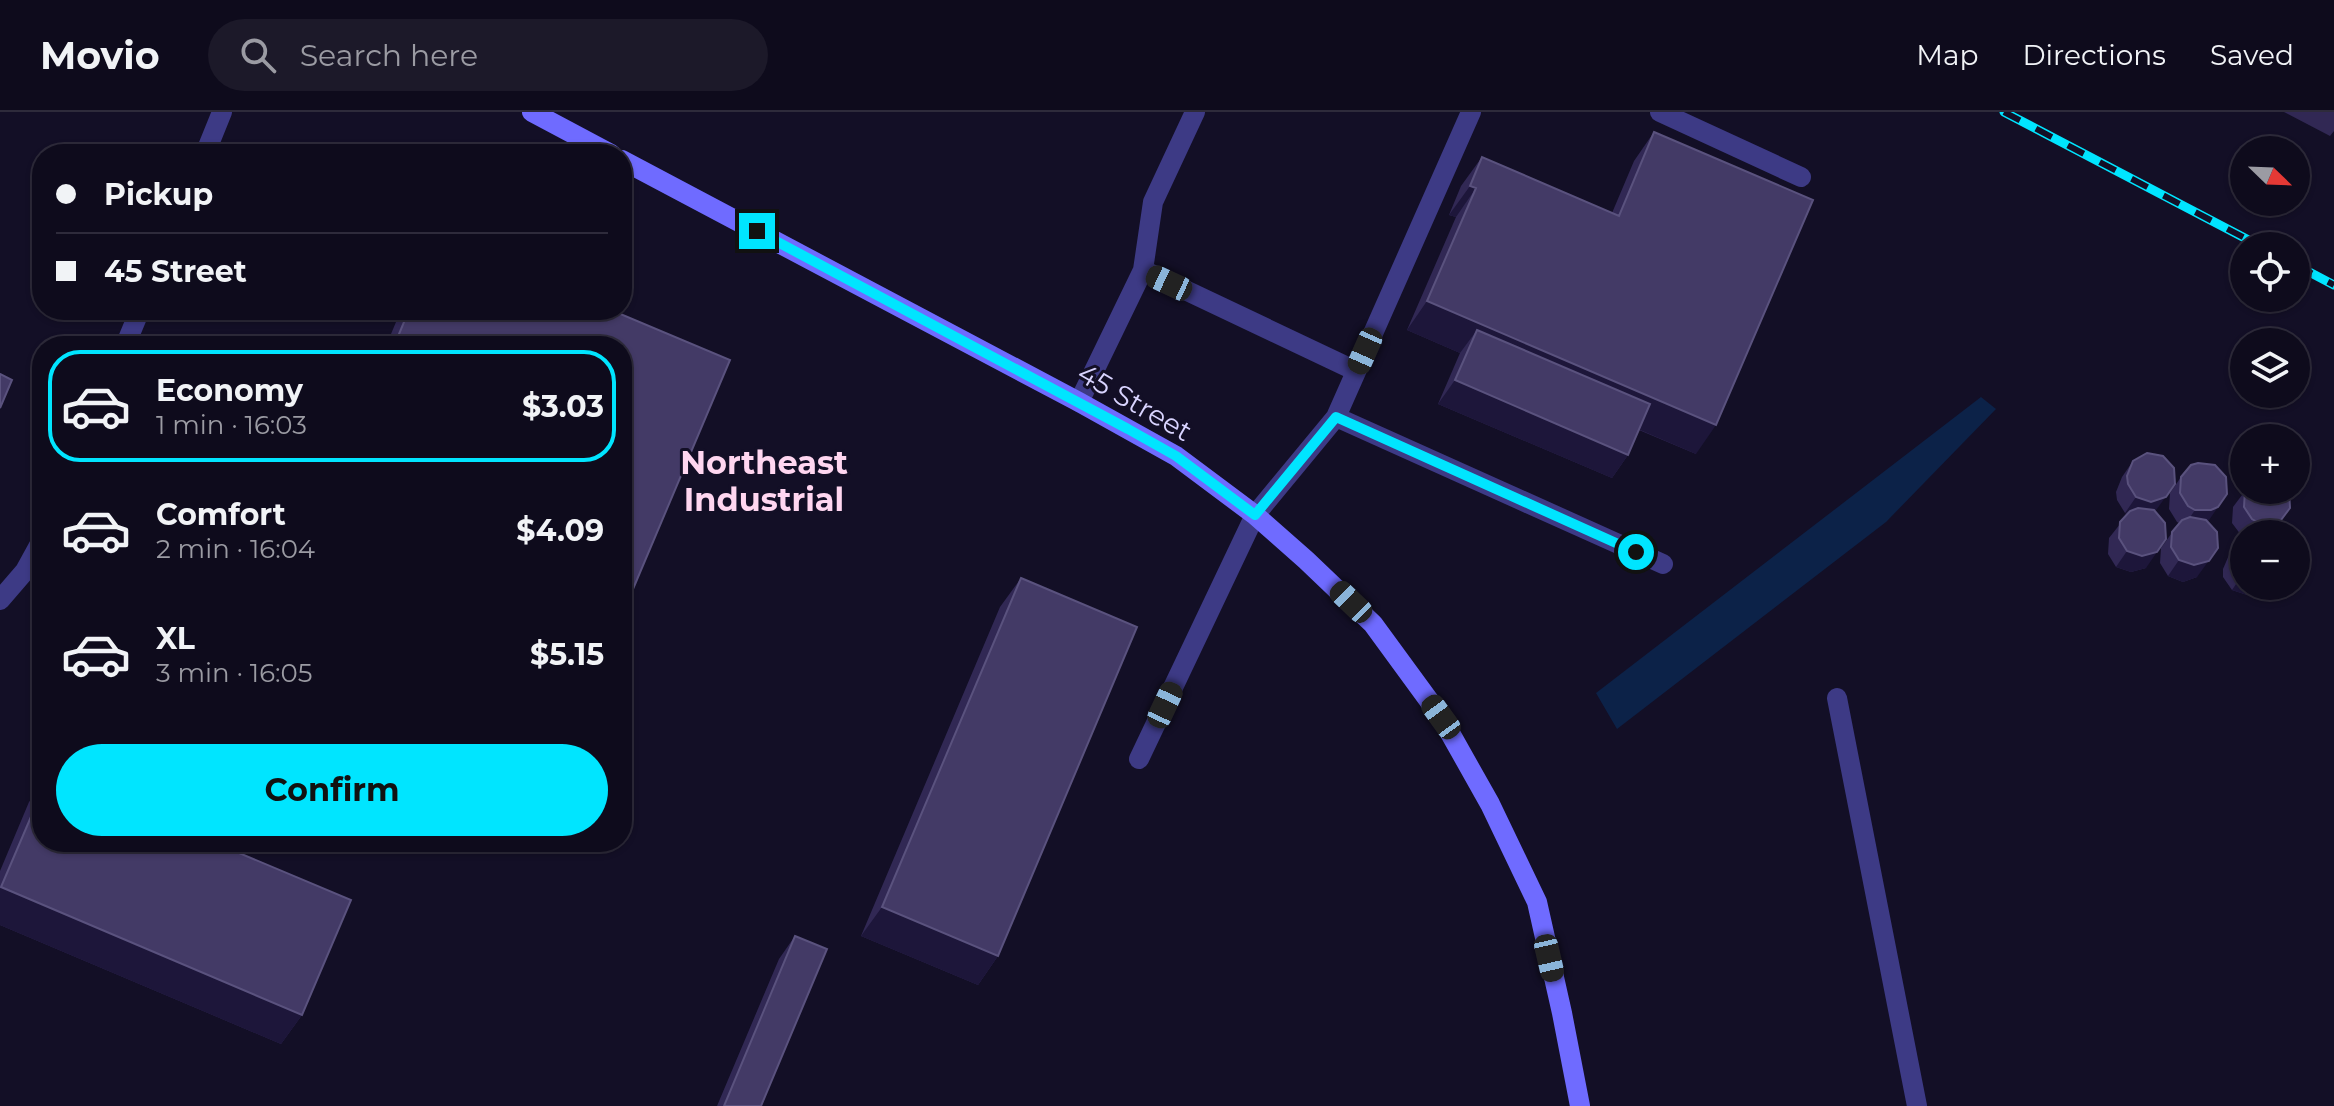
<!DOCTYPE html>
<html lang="en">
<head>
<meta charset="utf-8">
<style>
	:root { --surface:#0e0b1c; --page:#1c1929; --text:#f1f3f6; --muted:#9b9ba3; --line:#2e2b3b; --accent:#00e5ff }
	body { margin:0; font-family:Montserrat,sans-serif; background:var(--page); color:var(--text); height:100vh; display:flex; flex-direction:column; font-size:30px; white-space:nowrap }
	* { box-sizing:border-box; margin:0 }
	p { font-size:26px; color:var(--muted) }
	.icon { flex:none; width:44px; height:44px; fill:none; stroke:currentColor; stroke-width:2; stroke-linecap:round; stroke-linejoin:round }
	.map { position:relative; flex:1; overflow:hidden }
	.sheet { position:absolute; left:32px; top:224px; width:600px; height:516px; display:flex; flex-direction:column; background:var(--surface); border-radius:32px; box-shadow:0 2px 6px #0004,0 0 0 2px var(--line) }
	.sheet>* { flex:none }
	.hud { position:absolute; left:32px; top:32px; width:600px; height:176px; border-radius:32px; box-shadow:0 2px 6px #0004,0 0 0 2px var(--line); display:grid; align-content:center; height:176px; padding:0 24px; background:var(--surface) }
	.needle { width:52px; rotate:113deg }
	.tools { position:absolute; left:2230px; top:24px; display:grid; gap:16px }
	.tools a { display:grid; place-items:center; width:80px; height:80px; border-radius:50%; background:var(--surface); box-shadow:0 2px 6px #0004,0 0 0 2px var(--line); font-size:40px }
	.end { position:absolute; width:36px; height:36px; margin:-18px; border:10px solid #00e5ff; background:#111; box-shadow:0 0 0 4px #111 }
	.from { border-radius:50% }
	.car { position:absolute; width:24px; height:48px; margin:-24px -12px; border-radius:10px; box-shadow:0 0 6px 2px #0007; background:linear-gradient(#222 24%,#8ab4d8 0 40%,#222 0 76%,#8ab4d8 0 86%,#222 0) }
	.hud b { display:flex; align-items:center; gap:28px; height:76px; font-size:30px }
	.hud b+b { border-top:2px solid var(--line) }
	.hud i { width:20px; height:20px; background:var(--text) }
	ul { padding:14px 0 0; list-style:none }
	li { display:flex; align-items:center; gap:24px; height:112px; margin:0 16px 12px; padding:0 8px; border:4px solid transparent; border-radius:32px }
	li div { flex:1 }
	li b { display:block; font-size:30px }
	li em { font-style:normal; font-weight:700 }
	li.active { border-color:var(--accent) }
	li>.icon { width:72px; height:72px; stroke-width:1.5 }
	.button { display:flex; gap:16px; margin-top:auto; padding:16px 24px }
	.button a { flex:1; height:92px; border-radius:48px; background:var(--accent); color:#111; font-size:32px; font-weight:700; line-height:92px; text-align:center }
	header { display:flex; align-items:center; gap:48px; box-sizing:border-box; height:112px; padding:0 40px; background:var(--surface); border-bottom:2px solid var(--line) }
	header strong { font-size:38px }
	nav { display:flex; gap:44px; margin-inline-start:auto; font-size:28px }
	.search { width:560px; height:72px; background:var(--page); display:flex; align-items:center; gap:20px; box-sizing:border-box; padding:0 28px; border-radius:44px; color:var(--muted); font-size:30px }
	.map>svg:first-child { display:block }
	.water { fill:#0c2248 }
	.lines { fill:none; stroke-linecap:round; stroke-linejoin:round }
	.service { stroke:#3d3a85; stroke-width:20 }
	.minor { stroke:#3d3a85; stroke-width:20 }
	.secondary { stroke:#6f6bff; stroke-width:20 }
	.rail-casing { stroke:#00e5ff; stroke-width:9 }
	.rail { stroke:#130f26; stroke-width:6; stroke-dasharray:18; stroke-linecap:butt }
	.wall { fill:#312854 }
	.shaded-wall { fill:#1d163a }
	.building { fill:#433a66; stroke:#5a527e; stroke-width:2 }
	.route { stroke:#00e5ff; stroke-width:10 }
	.labels { text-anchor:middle; stroke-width:6; stroke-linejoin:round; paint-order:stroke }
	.street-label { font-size:28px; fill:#d9d4ff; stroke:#130f26 }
	.quarter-label { font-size:32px; font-weight:bold; fill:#ffd6f0; stroke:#130f26 }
</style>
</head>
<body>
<header>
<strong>Movio</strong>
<div class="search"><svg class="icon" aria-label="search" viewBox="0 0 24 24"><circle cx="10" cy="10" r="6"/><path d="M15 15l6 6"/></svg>Search here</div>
<nav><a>Map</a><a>Directions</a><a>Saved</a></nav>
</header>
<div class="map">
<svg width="2334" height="994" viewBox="0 0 2334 994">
	<rect width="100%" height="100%" fill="#130f26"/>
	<path class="water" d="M1981,285L1996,297L1886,410L1617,617L1596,581Z"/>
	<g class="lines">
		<path class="service" d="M1660,0L1801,65
			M1143,158L1356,259
			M1079,290L1143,158L1153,90L1195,0
			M1336,305L1471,0
			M1837,586L1917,994
			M1139,647L1255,403L1336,305L1663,452"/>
		<path class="minor" d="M205,42L222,0
			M125,234L140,198
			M0,488L25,459L42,428"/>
		<path class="secondary" d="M532,0L611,42
			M622,48L1079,290L1176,344L1255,403L1306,448L1373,512L1441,605L1490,692L1537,790L1562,901L1580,994"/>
		<defs>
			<path id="rail" d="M2004,0L2260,134
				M2296,153L2334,173"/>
		</defs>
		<use href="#rail" class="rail-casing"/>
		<use href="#rail" class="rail"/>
	</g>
	<path class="wall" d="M2284,0H2334V19L2330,24Z
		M1654,20L1696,342L1639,318L1628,343L1612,366L1438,292L1460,241L1407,218L1456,105L1449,103L1461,74L1482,45L1612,101L1634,49Z
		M401,198H611L622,234H386Z
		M2133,349L2155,400L2146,456L2131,460L2116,455L2108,442L2109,426L2128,402L2125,401L2117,388L2116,380L2122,365Z
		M2181,365L2208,409L2197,465L2183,470L2168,464L2160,451L2161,436L2179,411L2177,410L2169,397L2170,381Z
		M2245,379L2290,396L2271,422H2244V474L2261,478L2247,483L2232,478L2223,465V457L2229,443L2240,427L2243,425L2241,423L2232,411L2233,395Z
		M1021,466L998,844L978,873L861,824L1000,495Z
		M42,672V730L302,903L281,932L0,813V759L29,690Z
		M795,824L761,994H717L779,847Z"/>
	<path class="shaded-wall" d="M1470,74L1476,76L1456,105L1449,103Z
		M1427,189L1716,313L1696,342L1466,243L1477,218L1460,241L1407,218Z
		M1455,268L1628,343L1612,366L1438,292Z
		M2175,372L2154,401L2140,406L2125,401L2136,385Z
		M2227,382L2207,411L2184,414L2195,398Z
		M2290,396L2271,422H2251L2259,411Z
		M2166,427L2146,456L2131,460L2116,455L2127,439Z
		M2218,436L2197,465L2183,470L2168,464L2179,448Z
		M2243,462L2244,474H2264L2261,478L2247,483L2232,478Z
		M1,775L302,903L281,932L0,813V777Z
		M882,795L998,844L978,873L861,824Z"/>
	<path class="building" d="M1654,20L1813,88L1716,313L1427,189L1476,76L1470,74L1482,45L1619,104Z
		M409,198H611L730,248L622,503V234H394Z
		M1477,218L1650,292L1628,343L1455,268Z
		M0,262L12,268L0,296Z
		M2147,341L2163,344L2174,356L2175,372L2166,385L2151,390L2136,385L2128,372L2127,364L2133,349Z
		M2198,351L2215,353L2226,365L2227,382L2218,395L2211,398H2195L2188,394L2180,381L2181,365L2191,353Z
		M2245,378H2289L2290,396L2281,408L2274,412L2259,411L2252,407L2244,395Z
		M2138,396L2154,398L2165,411L2166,427L2157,440L2142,444L2127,439L2119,426L2120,410L2130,399Z
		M2190,405L2206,408L2217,420L2218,436L2209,449L2194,453L2179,448L2171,435L2172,420L2182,408Z
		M2253,419L2269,421L2270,422H2248Z
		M2244,424V462L2234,449V441L2240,427Z
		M1021,466L1137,515L998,844L882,795Z
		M42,679V730H213L351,788L302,903L1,775Z
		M795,824L827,837L761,994H724Z"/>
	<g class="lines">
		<path class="route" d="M757,119L1128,317L1176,344L1255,403L1336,305L1636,440"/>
	</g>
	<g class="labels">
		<g class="street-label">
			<text transform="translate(1135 290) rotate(30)" y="10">45 Street</text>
		</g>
		<g class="quarter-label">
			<text x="764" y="362">Northeast<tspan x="764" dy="37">Industrial</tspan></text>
		</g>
	</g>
</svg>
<div class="tools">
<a><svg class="needle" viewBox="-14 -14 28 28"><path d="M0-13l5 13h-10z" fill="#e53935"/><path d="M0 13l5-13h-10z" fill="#9b9ba3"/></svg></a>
<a><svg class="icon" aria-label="locate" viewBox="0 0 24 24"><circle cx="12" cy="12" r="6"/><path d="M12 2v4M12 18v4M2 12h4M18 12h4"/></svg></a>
<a><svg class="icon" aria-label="layers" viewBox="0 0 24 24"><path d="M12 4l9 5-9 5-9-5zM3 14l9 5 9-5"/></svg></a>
<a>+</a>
<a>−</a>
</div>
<i class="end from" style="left:1636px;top:440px"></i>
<i class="end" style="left:757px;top:119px"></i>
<i class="car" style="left:1169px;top:171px;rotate:295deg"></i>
<i class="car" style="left:1365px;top:239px;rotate:204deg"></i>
<i class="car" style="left:1351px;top:490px;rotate:314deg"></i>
<i class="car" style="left:1165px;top:593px;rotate:25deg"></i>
<i class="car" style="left:1441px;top:605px;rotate:324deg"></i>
<i class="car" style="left:1549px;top:846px;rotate:167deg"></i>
<div class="hud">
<b><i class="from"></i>Pickup</b>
<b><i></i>45 Street</b>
</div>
<section class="sheet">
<ul>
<li class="active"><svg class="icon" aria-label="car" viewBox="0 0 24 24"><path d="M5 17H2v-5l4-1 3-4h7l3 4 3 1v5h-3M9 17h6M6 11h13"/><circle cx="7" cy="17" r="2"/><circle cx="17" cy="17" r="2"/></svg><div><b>Economy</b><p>1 min · 16:03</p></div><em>$3.03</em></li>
<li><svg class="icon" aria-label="car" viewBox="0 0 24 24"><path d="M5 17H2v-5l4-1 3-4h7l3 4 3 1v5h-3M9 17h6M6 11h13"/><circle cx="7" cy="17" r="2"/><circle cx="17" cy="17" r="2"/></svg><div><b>Comfort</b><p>2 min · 16:04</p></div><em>$4.09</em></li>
<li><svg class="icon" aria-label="car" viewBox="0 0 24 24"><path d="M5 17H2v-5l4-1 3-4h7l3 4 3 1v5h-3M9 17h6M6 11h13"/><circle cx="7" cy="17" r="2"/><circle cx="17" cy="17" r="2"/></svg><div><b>XL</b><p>3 min · 16:05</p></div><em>$5.15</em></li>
</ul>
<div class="button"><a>Confirm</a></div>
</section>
</div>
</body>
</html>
